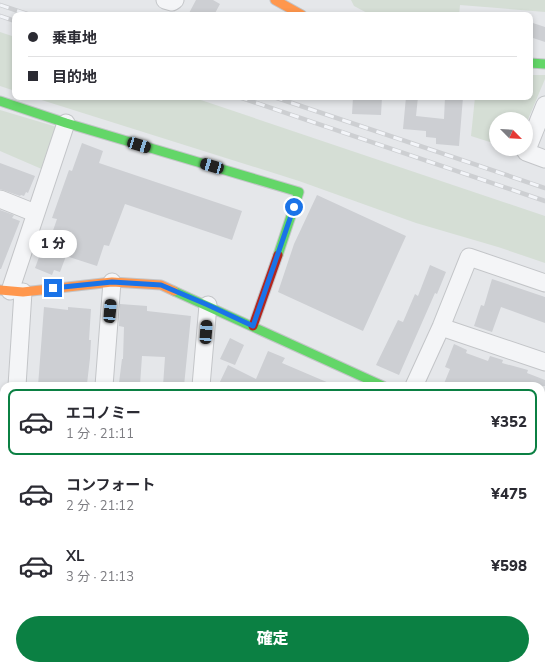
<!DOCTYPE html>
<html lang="ja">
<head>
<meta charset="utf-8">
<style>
	:root { --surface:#fff; --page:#f7f7f7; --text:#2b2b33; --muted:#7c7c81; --line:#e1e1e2; --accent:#0b8043 }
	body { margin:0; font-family:"Nunito Sans","Noto Sans JP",sans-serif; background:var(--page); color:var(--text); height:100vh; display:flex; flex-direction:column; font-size:15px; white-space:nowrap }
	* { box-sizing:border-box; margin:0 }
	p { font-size:13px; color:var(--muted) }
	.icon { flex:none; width:22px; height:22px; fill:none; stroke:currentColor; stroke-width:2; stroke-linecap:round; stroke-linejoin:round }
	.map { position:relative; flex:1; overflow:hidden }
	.side { position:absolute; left:0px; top:382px; width:545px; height:288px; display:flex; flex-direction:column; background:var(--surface); border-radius:12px 12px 0 0; box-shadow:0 2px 6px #0003 }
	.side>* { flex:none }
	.guide { position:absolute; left:12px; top:12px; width:521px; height:88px; border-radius:8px; box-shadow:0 2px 6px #0003; display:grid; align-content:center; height:88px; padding:0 16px; background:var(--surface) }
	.needle { width:26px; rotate:114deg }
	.buttons { position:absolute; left:489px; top:112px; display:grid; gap:8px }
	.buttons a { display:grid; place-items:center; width:44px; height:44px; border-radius:50%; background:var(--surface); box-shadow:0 2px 6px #0003; font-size:20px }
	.end { position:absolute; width:18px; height:18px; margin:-9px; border:5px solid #1a73e8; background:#fff; box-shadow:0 0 0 2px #fff }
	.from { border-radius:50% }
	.bubble { position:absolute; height:28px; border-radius:14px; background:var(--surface); box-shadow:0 2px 6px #0003; font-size:13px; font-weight:800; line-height:28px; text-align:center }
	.car { position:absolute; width:12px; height:24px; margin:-12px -6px; border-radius:5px; box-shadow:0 0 3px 1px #0007; background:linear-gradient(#222 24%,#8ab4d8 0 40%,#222 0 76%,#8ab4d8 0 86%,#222 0) }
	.guide b { display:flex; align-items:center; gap:14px; height:38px; font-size:15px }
	.guide b+b { border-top:1px solid var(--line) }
	.guide i { width:10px; height:10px; background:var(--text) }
	ul { padding:7px 0 0; list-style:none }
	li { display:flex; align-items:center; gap:12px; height:66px; margin:0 8px 6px; padding:0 8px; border:2px solid transparent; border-radius:8px }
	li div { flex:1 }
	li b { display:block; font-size:15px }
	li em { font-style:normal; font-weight:800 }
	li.selected { border-color:var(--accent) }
	li>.icon { width:36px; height:36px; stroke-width:1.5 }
	.button { display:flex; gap:8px; margin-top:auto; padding:8px 16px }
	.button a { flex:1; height:46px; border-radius:24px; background:var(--accent); color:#fff; font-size:16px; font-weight:800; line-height:46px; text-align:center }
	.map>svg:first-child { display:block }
	.green { fill:#d5ded5 }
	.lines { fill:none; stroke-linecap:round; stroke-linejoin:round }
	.river { stroke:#b3c3d6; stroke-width:27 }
	.building { fill:#cdcfd3 }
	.street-casing { stroke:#c3c5c8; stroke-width:19 }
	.fast-casing { stroke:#c3c5c8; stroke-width:11 }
	.slow-casing { stroke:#c3c5c8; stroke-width:11 }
	.jam-casing { stroke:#c3c5c8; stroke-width:11 }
	.street { stroke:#f4f5f7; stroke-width:17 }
	.fast { stroke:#63d668; stroke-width:9 }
	.slow { stroke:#ff974d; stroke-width:9 }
	.jam { stroke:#b3261e; stroke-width:9 }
	.rail-casing { stroke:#cdcfd2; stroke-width:4.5 }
	.rail { stroke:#f3f5f9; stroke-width:3; stroke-dasharray:9; stroke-linecap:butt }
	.route { stroke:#1a73e8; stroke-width:5 }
</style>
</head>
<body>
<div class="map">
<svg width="545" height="670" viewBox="0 0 545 670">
	<rect width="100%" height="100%" fill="#e5e7ea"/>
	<path class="green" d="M351,0H545V12L460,5L459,15H371L354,6Z
		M0,32L15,37V91L0,86Z
		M530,75H545V79L526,124V119H496V144L471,136L475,97H530Z
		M32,97H192L545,216V263L498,247L416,223L299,181Z
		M0,110L57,127L44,170L0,151Z
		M0,549L4,551V666H251L260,670H0Z"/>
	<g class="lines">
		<path class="river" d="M0,632L4,634
			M76,666L85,670"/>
	</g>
	<path class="building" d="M196,0H213L220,4L214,15H188Z
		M530,22L545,27V42L530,37Z
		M353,97H382L381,115L352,114Z
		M406,97H418L416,116L444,119L445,97H463L459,146L436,144V138L426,137V131L403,129Z
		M82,143L103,151L99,163L242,211L232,240L125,204L109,246L104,245L97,266L66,256L60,272L54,270L52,275L35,268L42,249L46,251L57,219L52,218L69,170L72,171Z
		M0,163L35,176L28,193L26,192L24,196L21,195L20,196L0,189Z
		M317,195L406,236L363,331L278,292L294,244Z
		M0,210L14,215L12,218L20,221L1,269H0Z
		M430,265L446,272L437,294L435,293L399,375L376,365L398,320L403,322L415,294L418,296Z
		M492,279L545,297V323L501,307L492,332L474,326L481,305L484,306Z
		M120,304L147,306V311L191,316L184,386H163L165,357L142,356L140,385L119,383L122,359H123L124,327L119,326Z
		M44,307L68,310V307L91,309L89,340H91L90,358L87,384L60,382V386H38Z
		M230,338L244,345L235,365L220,359Z
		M454,344L467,350L466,353L488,361L490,356L503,360L502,363L528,370L527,373L545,380V386H443L450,369L445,367Z
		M268,351L285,358L282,363L336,386H218L228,365L256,379Z"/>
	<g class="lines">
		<defs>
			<path id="street" d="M165,0L172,2L175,0
				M545,105L526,152L545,159
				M0,199L35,213
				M10,291L66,123
				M441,327L545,362
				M17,386L23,292
				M104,386L112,282
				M201,386L208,305
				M414,386L441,327L469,257L545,283
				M0,541L4,543
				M541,545L545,547
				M541,628L545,630
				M267,666L276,670
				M444,666L453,670"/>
			<path id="fast" d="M530,63L545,64
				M0,101L66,123L299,192L278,255
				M174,291L383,386"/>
			<path id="slow" d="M275,0L302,15
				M0,290L23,292L112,282L161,285L174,291
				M541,458L545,460"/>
			<path id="jam" d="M253,326L278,255"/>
		</defs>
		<use href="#street" class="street-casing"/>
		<use href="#fast" class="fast-casing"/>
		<use href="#slow" class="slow-casing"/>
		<use href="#jam" class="jam-casing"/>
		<use href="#street" class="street"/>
		<use href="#fast" class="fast"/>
		<use href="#slow" class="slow"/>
		<use href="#jam" class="jam"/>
		<defs>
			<path id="rail" d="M0,5L30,15
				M0,16L15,21
				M239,97L545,201
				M274,97L545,188"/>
		</defs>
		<use href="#rail" class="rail-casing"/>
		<use href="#rail" class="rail"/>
	</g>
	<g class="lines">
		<path class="route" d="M53,288L112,282L161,285L208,305L253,326L294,207"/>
	</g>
</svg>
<div class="buttons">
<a><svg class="needle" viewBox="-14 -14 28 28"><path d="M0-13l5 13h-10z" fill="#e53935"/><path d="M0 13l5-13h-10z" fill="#7c7c81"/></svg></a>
</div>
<i class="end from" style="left:294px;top:207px"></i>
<i class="end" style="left:53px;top:288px"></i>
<div class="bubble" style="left:29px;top:230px;width:48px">1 分</div>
<i class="car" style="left:139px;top:145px;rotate:107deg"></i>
<i class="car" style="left:212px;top:166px;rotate:286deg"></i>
<i class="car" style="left:110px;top:311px;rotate:5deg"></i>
<i class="car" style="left:206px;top:332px;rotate:4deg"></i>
<div class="guide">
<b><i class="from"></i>乗車地</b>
<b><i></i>目的地</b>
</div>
<section class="side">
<ul>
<li class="selected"><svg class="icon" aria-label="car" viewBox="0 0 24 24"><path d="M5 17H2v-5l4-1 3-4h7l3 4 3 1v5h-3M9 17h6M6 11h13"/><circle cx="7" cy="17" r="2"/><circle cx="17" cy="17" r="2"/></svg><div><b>エコノミー</b><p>1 分 · 21:11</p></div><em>¥352</em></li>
<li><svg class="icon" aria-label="car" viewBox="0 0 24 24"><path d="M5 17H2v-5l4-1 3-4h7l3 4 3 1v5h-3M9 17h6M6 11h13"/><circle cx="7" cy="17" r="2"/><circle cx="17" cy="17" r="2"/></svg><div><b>コンフォート</b><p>2 分 · 21:12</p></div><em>¥475</em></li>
<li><svg class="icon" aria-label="car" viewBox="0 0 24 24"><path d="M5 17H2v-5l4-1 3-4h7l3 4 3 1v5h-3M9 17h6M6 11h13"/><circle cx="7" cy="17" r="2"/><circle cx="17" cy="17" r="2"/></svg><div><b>XL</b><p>3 分 · 21:13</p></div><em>¥598</em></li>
</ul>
<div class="button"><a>確定</a></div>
</section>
</div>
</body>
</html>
